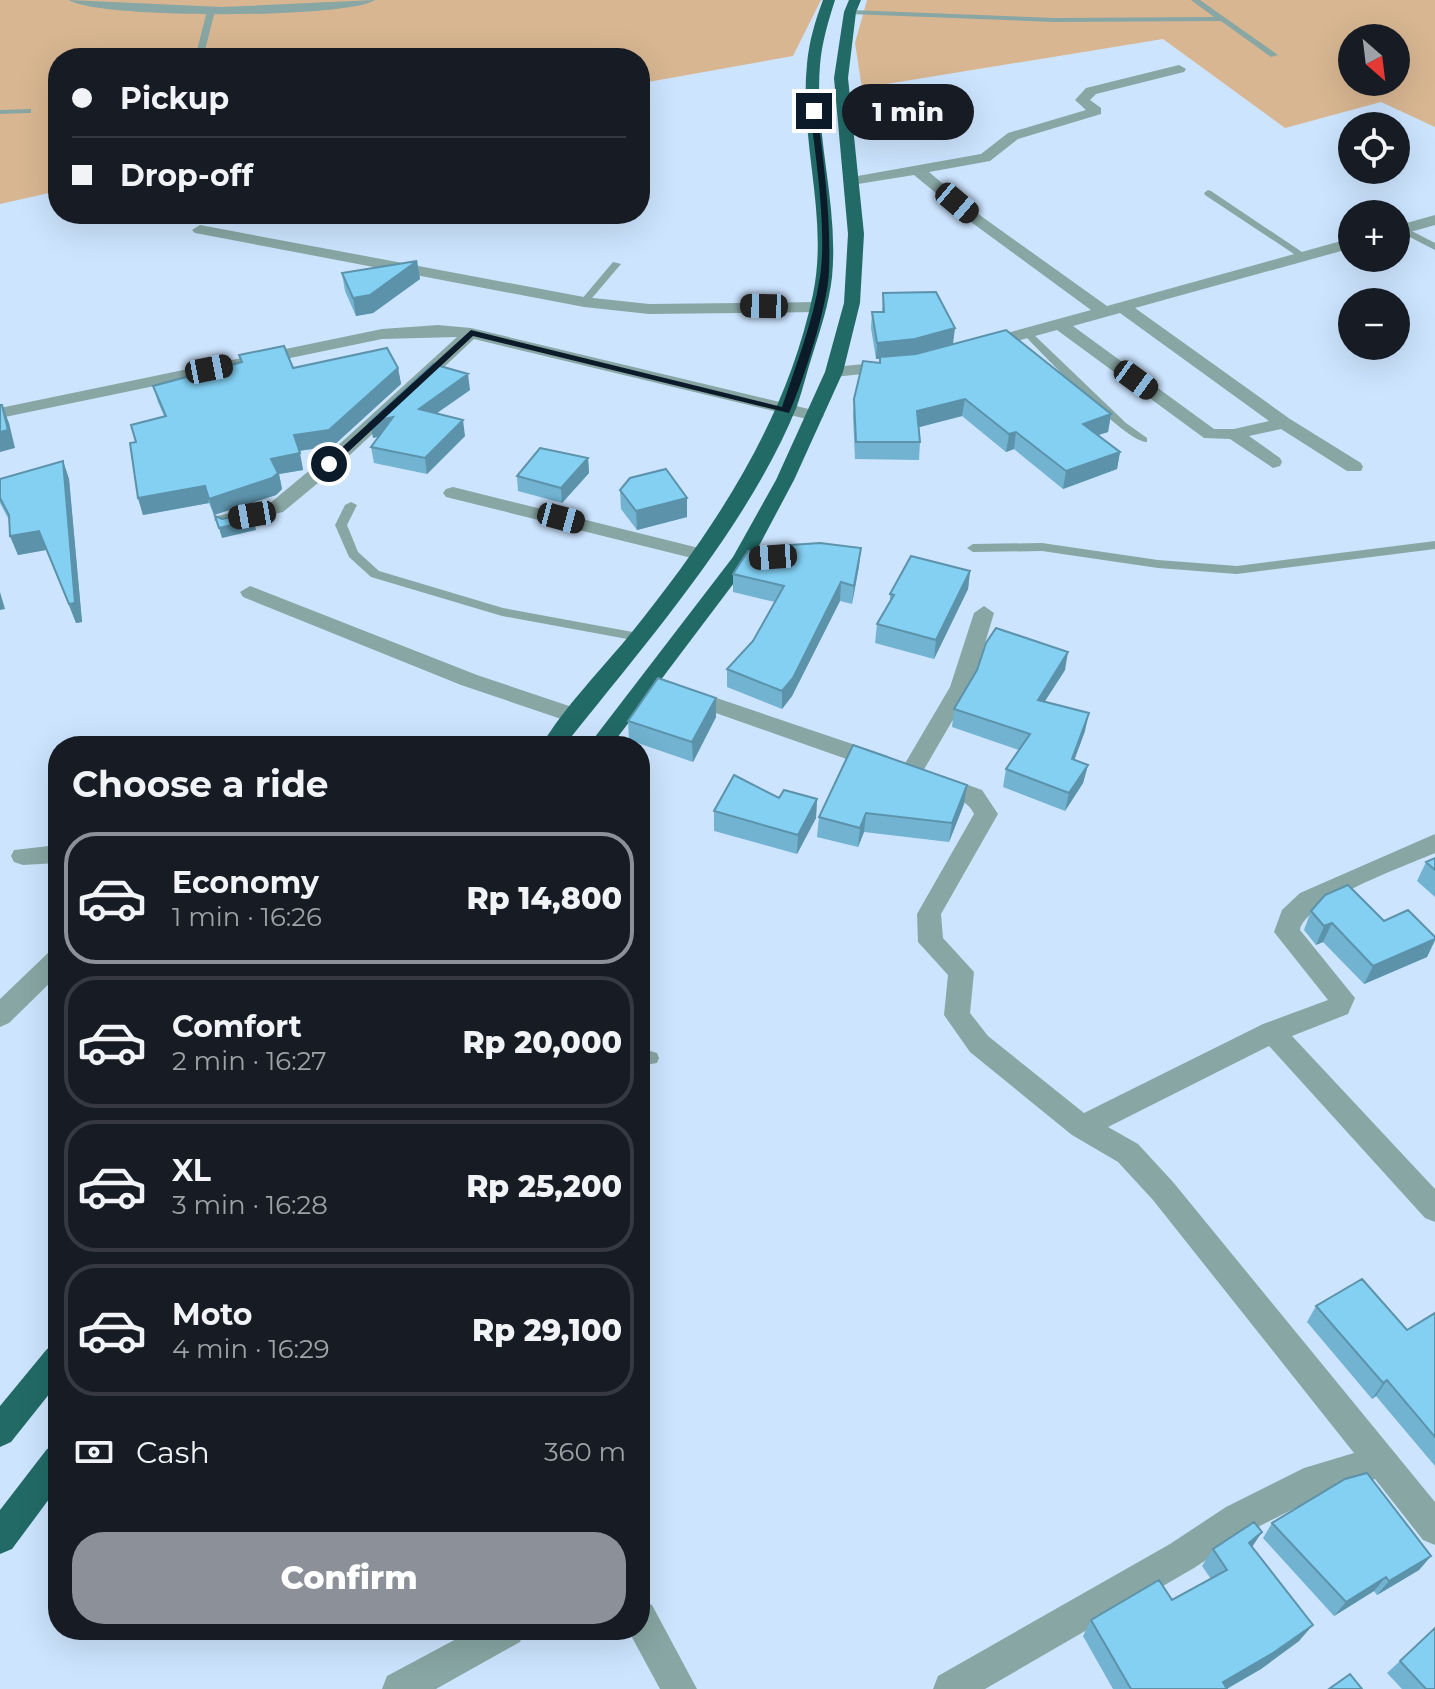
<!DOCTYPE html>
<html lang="en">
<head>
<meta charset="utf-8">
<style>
	:root { --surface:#171b24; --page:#20242c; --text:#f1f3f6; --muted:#9ea1a6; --line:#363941; --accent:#8c9099 }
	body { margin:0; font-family:Montserrat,sans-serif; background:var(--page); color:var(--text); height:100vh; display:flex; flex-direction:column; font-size:30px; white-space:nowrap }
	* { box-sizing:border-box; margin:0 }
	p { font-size:26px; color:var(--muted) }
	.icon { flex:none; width:44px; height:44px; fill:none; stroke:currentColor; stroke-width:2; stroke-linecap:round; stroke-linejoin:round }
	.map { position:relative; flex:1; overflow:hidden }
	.panel { position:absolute; left:48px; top:736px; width:602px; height:904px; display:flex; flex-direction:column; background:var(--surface); border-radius:32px; box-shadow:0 8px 32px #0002 }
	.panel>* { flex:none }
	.banner { position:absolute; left:48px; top:48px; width:602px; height:176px; border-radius:32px; box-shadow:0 8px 32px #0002; display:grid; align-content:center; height:176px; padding:0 24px; background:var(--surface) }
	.needle { width:52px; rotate:152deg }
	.tools { position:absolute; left:1338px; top:24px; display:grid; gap:16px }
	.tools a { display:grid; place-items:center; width:72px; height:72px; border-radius:50%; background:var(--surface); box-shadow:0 8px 32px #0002; font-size:40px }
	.end { position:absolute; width:36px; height:36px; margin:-18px; border:10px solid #0c1b2a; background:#fff; box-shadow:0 0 0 4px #fff }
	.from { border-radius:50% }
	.bubble { position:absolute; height:56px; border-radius:28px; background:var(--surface); box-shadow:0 8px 32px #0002; font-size:26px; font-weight:800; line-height:56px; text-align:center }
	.car { position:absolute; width:24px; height:48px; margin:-24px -12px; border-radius:10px; box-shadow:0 0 6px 2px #0007; background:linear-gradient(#222 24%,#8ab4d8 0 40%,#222 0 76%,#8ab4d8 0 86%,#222 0) }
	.banner b { display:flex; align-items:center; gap:28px; height:76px; font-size:30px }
	.banner b+b { border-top:2px solid var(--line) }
	.banner i { width:20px; height:20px; background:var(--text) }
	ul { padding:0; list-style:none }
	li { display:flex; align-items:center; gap:24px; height:132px; margin:0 16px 12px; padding:0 8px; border:4px solid var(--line); border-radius:32px }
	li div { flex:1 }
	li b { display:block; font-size:30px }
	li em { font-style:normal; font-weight:800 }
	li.active { border-color:var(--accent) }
	li>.icon { width:72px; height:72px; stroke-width:1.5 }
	h2 { padding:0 24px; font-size:36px; line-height:96px }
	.pay { display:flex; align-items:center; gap:20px; height:88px; padding:0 24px; font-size:30px }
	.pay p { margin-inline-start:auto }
	.action { display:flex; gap:16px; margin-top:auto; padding:16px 24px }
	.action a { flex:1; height:92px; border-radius:32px; background:var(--accent); color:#fff; font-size:32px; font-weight:800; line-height:92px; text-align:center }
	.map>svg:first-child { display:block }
	.green { fill:#d8b692; fill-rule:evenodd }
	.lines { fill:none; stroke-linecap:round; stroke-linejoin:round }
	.service { fill:#88a6a3; fill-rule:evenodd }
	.minor { fill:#88a6a3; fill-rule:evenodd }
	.tertiary { fill:#88a6a3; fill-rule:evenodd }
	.trunk { fill:#226a66; fill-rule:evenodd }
	.wall { fill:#71b3d1 }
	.shaded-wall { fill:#5c92aa }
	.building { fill:#83d0f3; stroke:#5c92aa; stroke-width:2 }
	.route { fill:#0c1b2a }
</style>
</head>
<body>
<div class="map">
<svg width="1435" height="1689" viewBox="0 0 1435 1689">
	<rect width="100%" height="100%" fill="#cce4fe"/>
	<path class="green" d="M0,0H821L793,56L648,82L640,87V58H58V191L0,204Z
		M867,0H1435V127L1381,102L1285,128L1163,39L862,88L855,43ZM1352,38H1396V82H1352Z"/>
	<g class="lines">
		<path class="service" d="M1191,0H1200L1278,55L1271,57L1221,21L1055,22L850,14L846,12L850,10L1055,18L1214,17Z
			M211,9L215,11L203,58H195L207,11Z
			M31,109V113H28L0,114V110Z
			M1208,190L1211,191L1308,256L1300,258L1205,195L1204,193Z
			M1398,227H1404L1435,243V250L1398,231Z
			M613,262L621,264L587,304H581V300Z
			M1024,331H1030L1126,423L1147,438V442C1126,443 1043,354 1024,335Z
			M351,502L357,505L347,525L358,552L379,571L503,608L638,633L644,637L638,641L502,616L371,577L349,557L335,525L345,505Z
			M1435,541V549L1237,574L1158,568L1042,551L973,552L967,548L973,544L1042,543L1158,560L1237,566Z
			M640,1048L657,1053L659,1058L657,1063L651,1064L640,1061Z"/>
		<path class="minor" d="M1179,65L1186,69L1184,72L1096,94L1090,100L1101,108V114L1018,139L990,161L929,172L981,216L1107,306L1352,238V248L1135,308L1290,419L1361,463L1363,467L1361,471H1347L1281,429L1249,436L1280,458L1282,462L1280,466L1273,468L1230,439L1204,438L1057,330L984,350L978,349L975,345L978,341L1091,310L971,222L914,175L852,185L845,181L852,177L981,154L1008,133L1086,110L1075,100L1086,88ZM1120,313L1269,421L1234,429H1214L1073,326Z
			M1435,215V225L1396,236V226Z
			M200,225L584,297L649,304L819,302L827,307L819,312L649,314L584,307L195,233L192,230Z
			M438,325L471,328L821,412L824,416L815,421L474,339L336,468L283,512L224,526L214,520L217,516L269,504L322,460L457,337L382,339L0,418V408L382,329Z
			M894,361L903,366L900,370L834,377L825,372L834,367Z
			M453,487L707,550L710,554L700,560L446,497L443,493L446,489Z
			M250,586L477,675L584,711L587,716L584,721L576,724L461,685L243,597L240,592Z
			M984,606L994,613L972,687L919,778H903L900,772L950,687L974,613Z
			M684,687L888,756L891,762L888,768H872L676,699L673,694L676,689Z
			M938,774L982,790L998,814L941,914L943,938L974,972L970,1013L988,1036L1084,1113L1263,1024L1328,1000L1274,932L1282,910L1300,893L1435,834V853C1408,865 1304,902 1300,930L1355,998L1348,1014L1292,1036L1435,1189V1222L1425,1218L1269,1046L1108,1127L1138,1144L1173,1182L1435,1502V1545L1423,1540L1375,1479L1321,1495L1250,1531L1194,1568L985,1689H933L938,1676L1170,1544L1226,1507L1304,1468L1354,1453L1153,1200L1118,1162L1072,1135L970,1052L944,1015L948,975L918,942L917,914L974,814C965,793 937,799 926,782L930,776Z
			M58,845V863L23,865L14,862L11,856L14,850Z
			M58,949V975L9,1023L0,1027V999L49,952Z
			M640,1600L652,1605L697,1689H660L628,1630H640Z
			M473,1630H525L520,1642L436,1689H382L387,1676Z"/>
		<path class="tertiary" d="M69,0L222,7L375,0C348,19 96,19 69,0Z"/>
		<path class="trunk" d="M823,0H835C828,22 822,42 820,65C814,136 839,205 832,277C829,303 821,328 813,353C807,371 803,389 797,406C748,527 645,644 564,746H541C565,706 602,669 632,632C713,531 786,423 813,294C829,217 799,141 807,64C809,42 815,21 823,0Z
			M849,0H861L856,12L848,78L864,234L860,303L843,372L794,480L752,559L611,746H588L733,557L776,480L825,372L844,303L848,234L834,78L844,12Z
			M58,1344V1383L11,1442L0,1447V1406L47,1349Z
			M58,1444V1487L12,1549L0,1554V1510L47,1449Z"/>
	</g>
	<path class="wall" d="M417,261L420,279L373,313L356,316L345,291L342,273Z
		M883,293L953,344L1111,414L1108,432L1098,435L1120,452L1117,469L1063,489L1014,449L1006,452L962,416L919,427L920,442L919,460L855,459L853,416L854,399L879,363V359H876L871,328L872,312H882Z
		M239,355L293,368H398L401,384L333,446L299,451L303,470L279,474L282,489L276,495L214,515L209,503L143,515L138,498L136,442L164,416L158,402L153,386L241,362Z
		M470,390L437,413L465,436L427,474L374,463L371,447L379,436L373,438Z
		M588,458L589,473L562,503L518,491L517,476Z
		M63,461L69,479L82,622L76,623L46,550L18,555L10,536L9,520L0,503V479Z
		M620,490L687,498V517L637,530L621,509Z
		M859,566L852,604L840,601L792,696L782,709L727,687V669L753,641L775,602L733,592V574Z
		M970,571L968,589L934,659L875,643L877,624L890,602V594Z
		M1065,670L1045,701L1085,731L1074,760L1088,765L1083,783L1065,811L1003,787L1006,769L1019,750L952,727L954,709Z
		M716,717L693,762L629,740L628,721Z
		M779,798L817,799L816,818L797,854L714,831V811Z
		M964,804L949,842L864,832L858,847L817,837L819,817Z
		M1435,858V897L1417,881L1426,862Z
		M1311,911L1384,921L1435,937V941L1427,957L1364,984L1323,942L1316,945L1304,930Z
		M1316,1306L1407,1330L1435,1313V1466L1376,1396L1372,1399L1307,1322Z
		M1272,1523L1431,1556L1419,1570L1377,1595L1374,1591L1334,1616L1263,1538Z
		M1252,1547L1299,1641L1261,1669L1227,1689H1113L1083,1636L1091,1620L1172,1600L1211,1579L1202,1566L1213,1549Z
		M1400,1661L1435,1689H1402L1387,1673Z"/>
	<path class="shaded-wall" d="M417,261L420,279L373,313L356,316L353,298Z
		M955,328L953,344L913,355L876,359L877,343Z
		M398,368L401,384L333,446L297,451L294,435Z
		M468,374L470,390L421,424L419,409Z
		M965,399L962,416L916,428L917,411Z
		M2,405L9,423L15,448L0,452V432Z
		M1111,414L1108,432L1080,441L1083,424Z
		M393,417L395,433L373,438L370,422Z
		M463,420L465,436L427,474L425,458Z
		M1016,432L1014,449L1006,452L1009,434Z
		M1120,452L1117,469L1063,489L1066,471Z
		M300,453L303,470L279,474L282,489L276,495L214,515L209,499L271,459Z
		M588,458L589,473L562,503L561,488Z
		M63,461L69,479L82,622L76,623L69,604Z
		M205,486L209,503L143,515L138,498Z
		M687,498V517L637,530L636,511Z
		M254,520L256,530L222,538L219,528Z
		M39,531L46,550L18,555L10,536Z
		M861,548L859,566L852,604L854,586Z
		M970,571L968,589L934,659L936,640Z
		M841,582L840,601L792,696L782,709V691Z
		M0,592L5,609L0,610Z
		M1068,652L1065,670L1034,718L1038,700Z
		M716,698V717L693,762L692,742Z
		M1089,713L1085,731L1068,777L1072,759Z
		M1088,765L1083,783L1065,811L1069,793Z
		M967,785L964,804L949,842L952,823Z
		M817,799L816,818L797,854L798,835Z
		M866,813L864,832L858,847L860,828Z
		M1332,923L1323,942L1316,945L1324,926Z
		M1435,939L1427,957L1364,984L1373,966Z
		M1387,1380L1376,1396L1372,1399L1383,1383Z
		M1262,1532L1250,1550L1249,1543Z
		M1431,1556L1419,1570L1377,1595L1389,1581Z
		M1386,1577L1374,1591L1334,1616L1346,1602Z
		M1313,1625L1299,1641L1261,1669L1226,1689L1223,1682Z"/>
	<path class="building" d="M417,261L370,295L353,298L342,273Z
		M936,292L955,328L915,339L877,343L872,312H884L883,293Z
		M1006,330L1111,414L1083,424L1120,452L1066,471L1016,432L1009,434L965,399L917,411L920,442H856L854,399L863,361L880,363V357L916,354Z
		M284,346L293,368L387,348L398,368L329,430L294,435L300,453L271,459L278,473L272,478L209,499L205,486L138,498L130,443L136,442L131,425L166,416L153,386L242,362L239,355Z
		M433,364L468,374L419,409L463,420L425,458L371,447L393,417L370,422Z
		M0,405H2L8,430L0,432Z
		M540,448L588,458L561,488L517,476Z
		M63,461L75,603L69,604L39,531L10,536L9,515L0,498V479Z
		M666,469L687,498L636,511L620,490L630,478Z
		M251,513L254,520L219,528L215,516L222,519Z
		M820,543L861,548L854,586L841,582L793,678L782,691L727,669L753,641L784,586L733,574L748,551L774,557L776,546Z
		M911,556L970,571L936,640L877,624L894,595L890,594Z
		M996,628L1068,652L1038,700L1089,713L1072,759L1088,765L1069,793L1006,769L1030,734L954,709L977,670L986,643Z
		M658,678L716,698L692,742L628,721Z
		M853,745L967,785L952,823L866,813L860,828L819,817Z
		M734,775L779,798L784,790L817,799L798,835L714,811Z
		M1435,858V870L1426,862Z
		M1348,885L1384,921L1408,910L1435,937V939L1373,966L1332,923L1324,926L1311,911L1325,895Z
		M1362,1279L1407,1330L1435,1313V1437L1387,1380L1383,1383L1316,1306Z
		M1367,1473L1431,1556L1389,1581L1386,1577L1346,1602L1272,1523L1345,1479Z
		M1254,1522L1262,1532L1249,1543L1313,1625L1273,1653L1223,1682L1227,1689H1131L1091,1620L1159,1580L1172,1600L1227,1570L1213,1549Z
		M1435,1628V1689H1426L1400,1661Z
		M1350,1674L1362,1689H1329Z"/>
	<path class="route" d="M814,109L817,111C824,164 831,217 829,271C828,305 803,382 789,413L473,336L333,466H326V462L471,330L782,407C796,365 813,322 820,277C827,230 816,159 810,111Z"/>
</svg>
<div class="tools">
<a><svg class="needle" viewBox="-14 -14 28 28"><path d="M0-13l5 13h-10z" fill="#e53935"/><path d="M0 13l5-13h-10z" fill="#9ea1a6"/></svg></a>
<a><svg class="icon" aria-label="locate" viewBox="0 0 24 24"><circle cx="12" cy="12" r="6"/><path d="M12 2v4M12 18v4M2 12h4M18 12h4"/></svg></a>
<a>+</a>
<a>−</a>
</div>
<i class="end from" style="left:329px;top:464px"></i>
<i class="end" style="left:814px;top:111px"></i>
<div class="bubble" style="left:842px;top:84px;width:132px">1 min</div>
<i class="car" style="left:957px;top:203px;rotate:130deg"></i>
<i class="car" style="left:764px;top:306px;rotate:271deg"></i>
<i class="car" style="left:209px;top:369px;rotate:79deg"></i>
<i class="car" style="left:1136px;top:380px;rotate:126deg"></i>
<i class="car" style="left:252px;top:515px;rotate:260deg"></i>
<i class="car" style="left:561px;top:518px;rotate:105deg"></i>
<i class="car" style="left:773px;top:557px;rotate:266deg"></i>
<div class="banner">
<b><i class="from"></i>Pickup</b>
<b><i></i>Drop-off</b>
</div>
<section class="panel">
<h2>Choose a ride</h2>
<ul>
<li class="active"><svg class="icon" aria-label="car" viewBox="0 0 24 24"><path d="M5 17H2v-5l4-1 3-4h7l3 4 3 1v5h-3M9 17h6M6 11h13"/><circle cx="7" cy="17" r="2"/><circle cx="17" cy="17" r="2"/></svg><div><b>Economy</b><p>1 min · 16:26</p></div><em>Rp 14,800</em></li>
<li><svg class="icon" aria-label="car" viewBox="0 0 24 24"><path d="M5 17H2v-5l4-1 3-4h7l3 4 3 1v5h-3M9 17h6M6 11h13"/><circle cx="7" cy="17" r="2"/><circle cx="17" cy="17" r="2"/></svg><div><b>Comfort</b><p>2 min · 16:27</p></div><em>Rp 20,000</em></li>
<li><svg class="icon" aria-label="car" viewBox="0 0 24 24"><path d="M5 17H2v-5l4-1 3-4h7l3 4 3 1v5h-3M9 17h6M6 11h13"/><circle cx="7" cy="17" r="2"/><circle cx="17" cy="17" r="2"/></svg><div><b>XL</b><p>3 min · 16:28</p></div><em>Rp 25,200</em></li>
<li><svg class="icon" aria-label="car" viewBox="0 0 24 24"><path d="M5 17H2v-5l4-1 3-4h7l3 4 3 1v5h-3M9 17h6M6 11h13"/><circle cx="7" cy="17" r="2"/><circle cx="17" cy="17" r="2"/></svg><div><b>Moto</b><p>4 min · 16:29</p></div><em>Rp 29,100</em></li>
</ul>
<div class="pay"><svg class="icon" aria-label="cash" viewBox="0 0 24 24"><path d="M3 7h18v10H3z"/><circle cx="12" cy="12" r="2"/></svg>Cash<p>360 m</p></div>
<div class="action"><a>Confirm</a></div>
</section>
</div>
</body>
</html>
